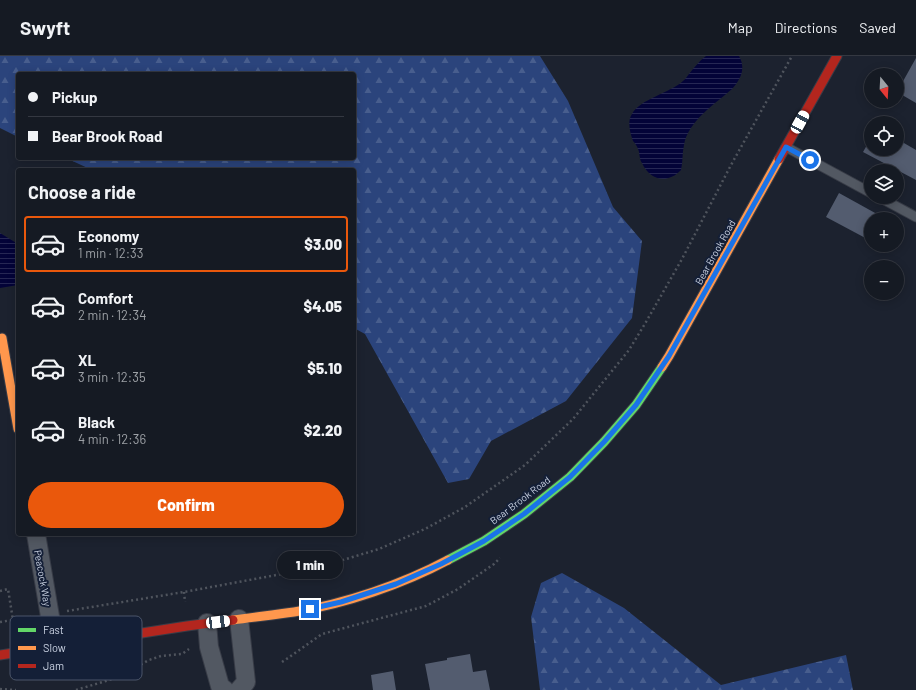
<!DOCTYPE html>
<html lang="en">
<head>
<meta charset="utf-8">
<style>
	:root { --surface:#151a23; --page:#222730; --text:#f1f3f6; --muted:#9da1a6; --line:#343841; --accent:#ea580c }
	body { margin:0; font-family:Barlow,sans-serif; background:var(--page); color:var(--text); height:100vh; display:flex; flex-direction:column; font-size:15px; white-space:nowrap }
	* { box-sizing:border-box; margin:0 }
	p { font-size:13px; color:var(--muted) }
	.icon { flex:none; width:22px; height:22px; fill:none; stroke:currentColor; stroke-width:2; stroke-linecap:round; stroke-linejoin:round }
	.map { position:relative; flex:1; overflow:hidden }
	.drawer { position:absolute; left:16px; top:112px; width:340px; height:368px; display:flex; flex-direction:column; background:var(--surface); border-radius:4px; box-shadow:0 2px 10px #0003,0 0 0 1px var(--line) }
	.drawer>* { flex:none }
	.banner { position:absolute; left:16px; top:16px; width:340px; height:88px; border-radius:4px; box-shadow:0 2px 10px #0003,0 0 0 1px var(--line); display:grid; align-content:center; height:88px; padding:0 12px; background:var(--surface) }
	.needle { width:26px; rotate:162deg }
	.fabs { position:absolute; left:864px; top:12px; display:grid; gap:8px }
	.fabs a { display:grid; place-items:center; width:40px; height:40px; border-radius:50%; background:var(--surface); box-shadow:0 2px 10px #0003,0 0 0 1px var(--line); font-size:20px }
	.end { position:absolute; width:18px; height:18px; margin:-9px; border:5px solid #1a73e8; background:#fff; box-shadow:0 0 0 2px #fff }
	.from { border-radius:50% }
	.bubble { position:absolute; height:28px; border-radius:14px; background:var(--surface); box-shadow:0 2px 10px #0003,0 0 0 1px var(--line); font-size:13px; font-weight:800; line-height:28px; text-align:center }
	.car { position:absolute; width:12px; height:24px; margin:-12px -6px; border-radius:5px; box-shadow:0 0 3px 1px #0007; background:linear-gradient(#fff 24%,#345 0 40%,#fff 0 76%,#345 0 86%,#fff 0) }
	.banner b { display:flex; align-items:center; gap:14px; height:38px; font-size:15px }
	.banner b+b { border-top:1px solid var(--line) }
	.banner i { width:10px; height:10px; background:var(--text) }
	ul { padding:0; list-style:none }
	li { display:flex; align-items:center; gap:12px; height:56px; margin:0 8px 6px; padding:0 4px; border:2px solid transparent; border-radius:4px }
	li div { flex:1 }
	li b { display:block; font-size:15px }
	li em { font-style:normal; font-weight:800 }
	li.on { border-color:var(--accent) }
	li>.icon { width:36px; height:36px; stroke-width:1.5 }
	h2 { padding:0 12px; font-size:18px; line-height:48px }
	.button { display:flex; gap:8px; margin-top:auto; padding:8px 12px }
	.button a { flex:1; height:46px; border-radius:24px; background:var(--accent); color:#fff; font-size:16px; font-weight:800; line-height:46px; text-align:center }
	header { display:flex; align-items:center; gap:24px; box-sizing:border-box; height:56px; padding:0 20px; background:var(--surface); border-bottom:1px solid var(--line) }
	header strong { font-size:19px }
	nav { display:flex; gap:22px; margin-inline-start:auto; font-size:14px }
	.map>svg:first-child { display:block }
	.forest { fill:url(#forest-firs) }
	.water { fill:url(#water-rules) }
	.building { fill:#535c6f }
	.lines { fill:none; stroke-linecap:round; stroke-linejoin:round }
	.lane-casing { stroke:#383c47; stroke-width:11 }
	.street-casing { stroke:#383c47; stroke-width:20 }
	.fast-casing { stroke:#383c47; stroke-width:11 }
	.slow-casing { stroke:#383c47; stroke-width:11 }
	.jam-casing { stroke:#383c47; stroke-width:11 }
	.path { stroke:#4f545d; stroke-width:2.5; stroke-dasharray:2 3; stroke-linecap:butt }
	.lane { stroke:#525862; stroke-width:9 }
	.street { stroke:#525862; stroke-width:18 }
	.fast { stroke:#63d668; stroke-width:9 }
	.slow { stroke:#ff974d; stroke-width:9 }
	.jam { stroke:#b3261e; stroke-width:9 }
	.route { stroke:#1a73e8; stroke-width:5 }
	.labels { text-anchor:middle; stroke-width:4; stroke-linejoin:round; paint-order:stroke }
	.street-label { font-size:10px; fill:#cad2e2; stroke:#141f37 }
	.key { fill:#141f37; stroke:#4b556a; stroke-width:1 }
	.key-label { font-size:11px; fill:#cad2e2 }
</style>
</head>
<body>
<header>
<strong>Swyft</strong>
<nav><a>Map</a><a>Directions</a><a>Saved</a></nav>
</header>
<div class="map">
<svg width="916" height="634" viewBox="0 0 916 634">
	<defs>
		<pattern id="forest-firs" width="22" height="20" patternUnits="userSpaceOnUse"><rect width="22" height="20" fill="#2b447c"/><path d="M5 1l3.5 6h-7zM16 11l3.5 6h-7z" fill="#485e8e"/></pattern>
		<pattern id="water-rules" width="6" height="5" patternUnits="userSpaceOnUse"><rect width="6" height="5" fill="#030338"/><path d="M0 2.5h6" fill="none" stroke="#262754"/></pattern>
	</defs>
	<rect width="100%" height="100%" fill="#1c222f"/>
	<path class="forest" d="M0,0H540L568,45L613,151L642,185L632,262L566,345L491,385L469,423L448,427L365,278L354,272V114H92L66,102H354V18H18V81L0,72Z
		M562,517L624,552L721,629L846,599L853,634H540L531,561L541,527Z"/>
	<path class="water" d="M706,0H739C746,12 741,23 732,33C715,48 688,65 684,89C682,97 683,106 681,114C668,128 650,125 642,107C639,103 640,97 638,93C637,90 635,87 633,85C630,77 627,65 632,58C640,43 670,37 683,25C686,23 687,20 689,18C694,12 699,5 706,0Z
		M0,177L18,188V229L0,232Z"/>
	<path class="building" d="M916,2V47L897,36Z
		M871,82V93H897V83L916,94V124L863,96Z
		M839,137L886,163H871V185L826,161Z
		M470,598L473,616L486,614L490,634H430L425,608L447,604V602Z
		M393,615L396,634H373L371,619Z"/>
	<g class="lines">
		<defs>
			<path id="lane" d="M786,91L871,137
				M879,141L916,161"/>
			<path id="street" d="M36,478L55,590
				M207,567L209,591L220,630L225,634
				M239,634L246,626L239,563"/>
			<path id="fast" d="M448,504L484,485L524,458L570,421L604,386L636,349L662,311"/>
			<path id="slow" d="M0,283L2,282L18,373
				M662,311L669,300L779,103
				M233,564C254,561 274,559 294,556C345,548 403,528 448,504"/>
			<path id="jam" d="M779,103L837,0
				M0,599L187,570L233,564"/>
		</defs>
		<use href="#lane" class="lane-casing"/>
		<use href="#street" class="street-casing"/>
		<use href="#fast" class="fast-casing"/>
		<use href="#slow" class="slow-casing"/>
		<use href="#jam" class="jam-casing"/>
		<path class="path" d="M0,535L8,533L13,564
			M184,536L185,546
			M67,555L184,536L320,511L379,493L425,473L465,451L525,409L573,363L629,294L646,266L682,203L731,109L792,0
			M0,566L31,561
			M282,606L288,602L322,578L426,550L458,533L494,508L500,502
			M0,633L16,634
			M76,634L119,621L149,604L161,600L182,598L189,593"/>
		<use href="#lane" class="lane"/>
		<use href="#street" class="street"/>
		<use href="#fast" class="fast"/>
		<use href="#slow" class="slow"/>
		<use href="#jam" class="jam"/>
	</g>
	<g class="lines">
		<path class="route" d="M310,553L341,546L396,528L441,508L484,485L524,458L570,421L604,386L636,349L669,300L786,91L810,104"/>
	</g>
	<g class="labels">
		<g class="street-label">
			<text transform="translate(715 196) rotate(-61)" y="4">Bear Brook Road</text>
			<text transform="translate(520 444) rotate(-37)" y="4">Bear Brook Road</text>
			<text transform="translate(43 522) rotate(80)" y="4">Peacock Way</text>
		</g>
	</g>
	<rect x="10" y="560" width="132" height="64" rx="6" class="key"/>
	<rect x="18" y="572" width="18" height="4" fill="#63d668"/>
	<rect x="18" y="590" width="18" height="4" fill="#ff974d"/>
	<rect x="18" y="608" width="18" height="4" fill="#b3261e"/>
	<g class="key-label">
		<text x="43" y="578">Fast</text>
		<text x="43" y="596">Slow</text>
		<text x="43" y="614">Jam</text>
	</g>
</svg>
<div class="fabs">
<a><svg class="needle" viewBox="-14 -14 28 28"><path d="M0-13l5 13h-10z" fill="#e53935"/><path d="M0 13l5-13h-10z" fill="#9da1a6"/></svg></a>
<a><svg class="icon" aria-label="locate" viewBox="0 0 24 24"><circle cx="12" cy="12" r="6"/><path d="M12 2v4M12 18v4M2 12h4M18 12h4"/></svg></a>
<a><svg class="icon" aria-label="layers" viewBox="0 0 24 24"><path d="M12 4l9 5-9 5-9-5zM3 14l9 5 9-5"/></svg></a>
<a>+</a>
<a>−</a>
</div>
<i class="end from" style="left:810px;top:104px"></i>
<i class="end" style="left:310px;top:553px"></i>
<div class="bubble" style="left:277px;top:495px;width:66px">1 min</div>
<i class="car" style="left:800px;top:66px;rotate:29deg"></i>
<i class="car" style="left:218px;top:566px;rotate:83deg"></i>
<div class="banner">
<b><i class="from"></i>Pickup</b>
<b><i></i>Bear Brook Road</b>
</div>
<section class="drawer">
<h2>Choose a ride</h2>
<ul>
<li class="on"><svg class="icon" aria-label="car" viewBox="0 0 24 24"><path d="M5 17H2v-5l4-1 3-4h7l3 4 3 1v5h-3M9 17h6M6 11h13"/><circle cx="7" cy="17" r="2"/><circle cx="17" cy="17" r="2"/></svg><div><b>Economy</b><p>1 min · 12:33</p></div><em>$3.00</em></li>
<li><svg class="icon" aria-label="car" viewBox="0 0 24 24"><path d="M5 17H2v-5l4-1 3-4h7l3 4 3 1v5h-3M9 17h6M6 11h13"/><circle cx="7" cy="17" r="2"/><circle cx="17" cy="17" r="2"/></svg><div><b>Comfort</b><p>2 min · 12:34</p></div><em>$4.05</em></li>
<li><svg class="icon" aria-label="car" viewBox="0 0 24 24"><path d="M5 17H2v-5l4-1 3-4h7l3 4 3 1v5h-3M9 17h6M6 11h13"/><circle cx="7" cy="17" r="2"/><circle cx="17" cy="17" r="2"/></svg><div><b>XL</b><p>3 min · 12:35</p></div><em>$5.10</em></li>
<li><svg class="icon" aria-label="car" viewBox="0 0 24 24"><path d="M5 17H2v-5l4-1 3-4h7l3 4 3 1v5h-3M9 17h6M6 11h13"/><circle cx="7" cy="17" r="2"/><circle cx="17" cy="17" r="2"/></svg><div><b>Black</b><p>4 min · 12:36</p></div><em>$2.20</em></li>
</ul>
<div class="button"><a>Confirm</a></div>
</section>
</div>
</body>
</html>
